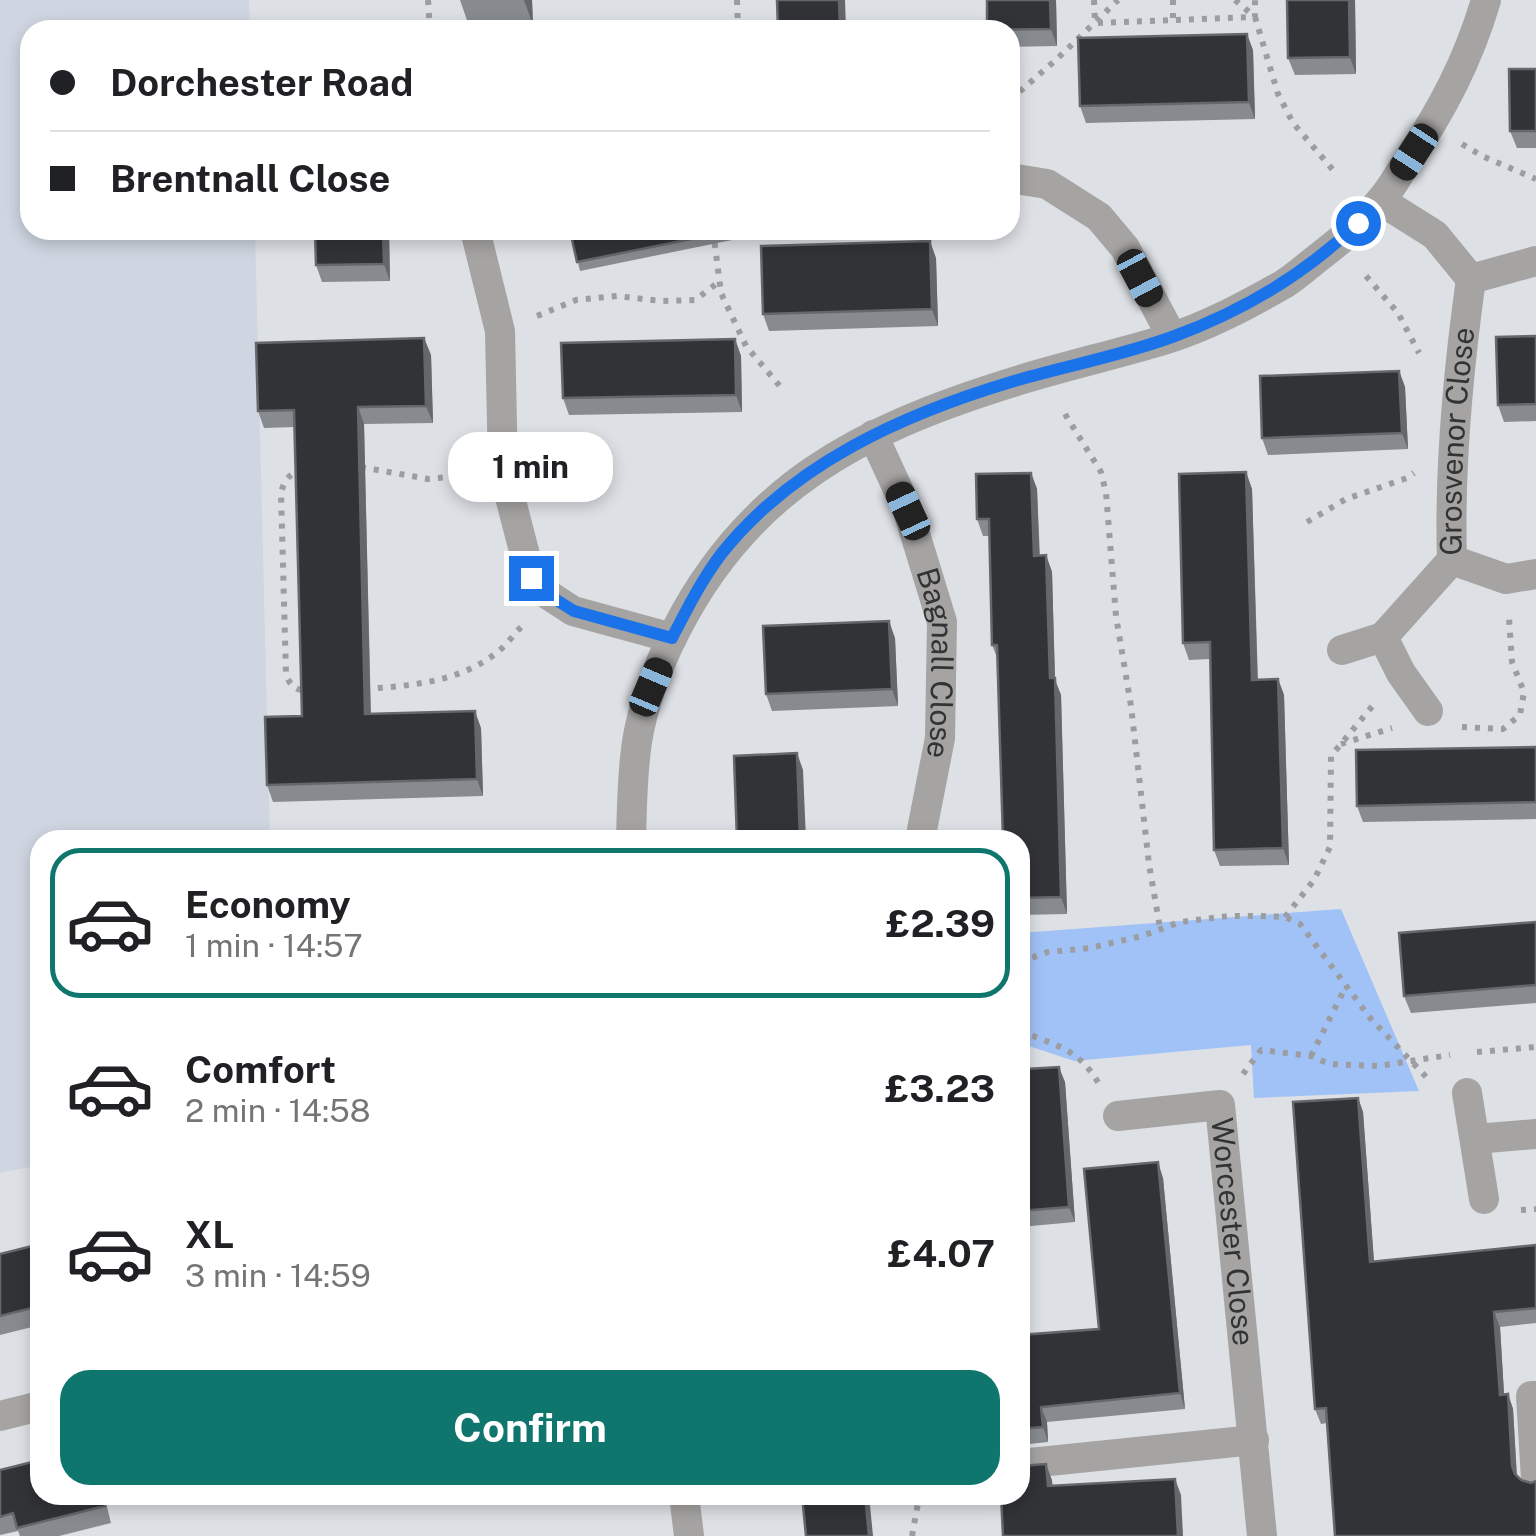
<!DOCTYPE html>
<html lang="en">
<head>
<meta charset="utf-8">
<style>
	:root { --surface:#fff; --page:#f6f6f6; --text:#202124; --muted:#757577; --line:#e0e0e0; --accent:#0f766e }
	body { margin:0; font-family:"Public Sans",sans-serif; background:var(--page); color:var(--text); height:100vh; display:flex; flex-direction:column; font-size:38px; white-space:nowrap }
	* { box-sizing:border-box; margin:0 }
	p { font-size:32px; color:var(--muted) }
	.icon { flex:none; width:55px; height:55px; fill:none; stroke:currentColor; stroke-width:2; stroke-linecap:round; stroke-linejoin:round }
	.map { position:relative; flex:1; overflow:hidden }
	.panel { position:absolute; left:30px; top:830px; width:1000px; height:675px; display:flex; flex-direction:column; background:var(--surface); border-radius:30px; box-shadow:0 5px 15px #0003 }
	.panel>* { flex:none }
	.hud { position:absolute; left:20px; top:20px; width:1000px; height:220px; border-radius:30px; box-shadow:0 5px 15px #0003; display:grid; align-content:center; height:220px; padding:0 30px; background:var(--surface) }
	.end { position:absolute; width:45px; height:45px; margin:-22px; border:12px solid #1a73e8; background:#fff; box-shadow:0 0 0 5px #fff }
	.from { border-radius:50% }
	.bubble { position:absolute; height:70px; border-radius:30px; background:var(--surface); box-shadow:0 5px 15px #0003; font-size:32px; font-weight:700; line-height:70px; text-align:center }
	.car { position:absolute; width:30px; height:60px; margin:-30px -15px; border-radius:12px; box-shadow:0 0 8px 2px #0007; background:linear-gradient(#222 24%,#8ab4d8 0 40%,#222 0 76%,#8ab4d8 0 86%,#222 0) }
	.hud b { display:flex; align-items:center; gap:35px; height:95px; font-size:38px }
	.hud b+b { border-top:2px solid var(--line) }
	.hud i { width:25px; height:25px; background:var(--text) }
	ul { padding:18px 0 0; list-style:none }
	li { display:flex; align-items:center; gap:30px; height:150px; margin:0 20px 15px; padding:0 10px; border:5px solid transparent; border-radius:30px }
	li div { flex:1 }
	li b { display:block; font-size:38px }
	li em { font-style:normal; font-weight:700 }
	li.active { border-color:var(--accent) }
	li>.icon { width:90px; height:90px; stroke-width:1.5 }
	.action { display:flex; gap:20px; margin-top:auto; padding:20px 30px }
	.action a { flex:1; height:115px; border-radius:30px; background:var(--accent); color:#fff; font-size:40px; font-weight:700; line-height:115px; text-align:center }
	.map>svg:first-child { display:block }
	.built { fill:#cfd6e1 }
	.green { fill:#a1c2f7 }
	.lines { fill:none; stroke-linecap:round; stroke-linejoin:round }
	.path { stroke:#9b9da1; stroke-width:6; stroke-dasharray:5 8; stroke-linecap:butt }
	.minor { stroke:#a6a3a3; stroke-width:30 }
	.wall { fill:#878a8e }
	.shaded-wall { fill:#65676a }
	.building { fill:#313336; stroke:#65676a; stroke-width:2.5 }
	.route { stroke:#1a73e8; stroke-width:12 }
	.labels { text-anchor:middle; stroke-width:10; stroke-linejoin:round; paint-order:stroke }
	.street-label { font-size:30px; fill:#323335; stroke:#fff }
</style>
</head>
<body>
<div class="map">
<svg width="1536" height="1536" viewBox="0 0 1536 1536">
	<rect width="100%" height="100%" fill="#dde0e5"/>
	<path class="built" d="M0,0H249L250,30H30V230H255L270,840H40V1165L0,1173Z"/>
	<path class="green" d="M1341,909L1419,1091L1254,1098L1251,1045L1074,1061L1020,1043V933Z"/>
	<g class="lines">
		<path class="path" d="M428,0L430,30
			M737,0L738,30
			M1094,0L1095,23L1255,17V0
			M1173,0V20
			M1235,0L1255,17L1278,94L1293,123L1333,170
			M1010,100L1057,59L1118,0
			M1462,144L1482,156L1536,179
			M713,230L721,293L746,346L784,391
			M1366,276L1398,313L1419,353
			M537,316L576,300L617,296L661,301L695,300L720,281
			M1065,414L1101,472L1106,493L1116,616L1131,706L1149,864L1160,928
			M361,467L428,479L467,475
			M303,469C290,473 284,480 281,493L286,674C290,686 295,690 307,691
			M1307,522L1346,499L1407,478L1414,473
			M365,689C409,686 459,682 495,654C506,646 514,634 523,625
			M1462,727L1503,729L1520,715L1524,692L1512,662L1509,618
			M1341,744L1392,728
			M1285,917L1314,880L1330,847L1331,756L1375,703
			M1020,962L1048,952L1090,948L1142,936L1180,922L1229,916H1259L1285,917L1300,924L1371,1019L1431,1082
			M1020,1031C1057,1046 1078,1048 1099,1084
			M1477,1052L1536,1047
			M1311,1056L1346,986
			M1243,1074L1261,1050L1311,1056L1329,1064L1378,1066L1450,1055
			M1521,1210L1536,1209
			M912,1536L918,1503L931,1495"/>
		<g class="minor">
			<path d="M1010,178L1047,184L1099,217L1125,248L1172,337"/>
			<path d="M1381,201L1435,235L1471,279"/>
			<path d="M475,230L500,331L503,470L531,578L550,596L573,611L672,638"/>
			<path id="s1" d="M873,435L908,511L942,622L940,738L920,840"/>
			<path d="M1452,560L1506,579L1536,574"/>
			<path id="s2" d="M1383,637L1452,560C1449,467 1458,372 1471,279L1536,261"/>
			<path d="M1342,650L1383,637L1401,673L1428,711"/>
			<path d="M631,840C632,807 632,774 637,742C643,703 659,663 677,628C750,486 861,430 1007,384C1060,367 1115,355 1167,339C1208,326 1247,305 1284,284C1295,277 1304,269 1314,261C1337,243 1363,223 1381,200C1391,189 1398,175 1407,162C1442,110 1468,61 1486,0"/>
			<path d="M1467,1093L1484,1199"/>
			<path id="s3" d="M1118,1116L1220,1105L1262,1536"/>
			<path d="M1475,1139L1536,1134"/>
			<path d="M1536,1396H1531L1536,1479"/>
			<path d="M0,1416L40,1406"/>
			<path d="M1020,1464L1254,1440"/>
			<path d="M684,1495L689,1536"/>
		</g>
	</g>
	<path class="wall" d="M460,0H532L533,25L469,26Z
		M1056,0L1057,46L1010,47V30Z
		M1355,0L1356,74L1295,75L1288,58Z
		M1253,50L1255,119L1086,123L1080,106Z
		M1536,69V148H1517L1510,131Z
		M389,230L390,281L322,282L316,265Z
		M570,230H766V233L580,271Z
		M936,258L938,326L769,331L763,314Z
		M1536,336V421L1504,422L1498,405Z
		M424,338L431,355L433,423L364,424L371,714L481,728L483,796L273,802L267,785L302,716L295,427L264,428L258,411Z
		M735,339L741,356L742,412L569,415L563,398Z
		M1399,371L1405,387L1408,449L1268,455L1262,438Z
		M1246,472L1252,489L1258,680L1278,679L1284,695L1289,865L1220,866L1214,850L1210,659L1189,660L1183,643Z
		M1031,473L1037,489L1040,556L1046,555L1052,572L1055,680L1061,695L1067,914L1020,915V840L998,660L992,645L989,536H983L977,519Z
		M895,638L898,706L772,711L766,694Z
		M1536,747V819L1363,822L1357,806Z
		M1536,922V1003L1411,1013L1404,996Z
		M1020,1061L1027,1069L1065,1082L1075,1222L1020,1227Z
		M1358,1098L1363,1112L1374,1261L1536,1245V1323L1500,1327L1504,1394H1508L1513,1409L1517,1476L1536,1536L1327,1423L1321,1424L1315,1409Z
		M1163,1178L1185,1409L1047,1422L1048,1442L1020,1445V1335L1099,1329Z
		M40,1244V1325L0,1335V1254Z
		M0,1470L40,1495H104L111,1523L59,1536H20L18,1531L0,1535Z"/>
	<path class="shaded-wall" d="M524,0H532L533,25Z
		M839,0H845L846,30H840Z
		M1050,0H1056L1057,46L1051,29Z
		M1349,0H1355L1356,74L1350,57Z
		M1247,34L1253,50L1255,119L1249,102Z
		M383,230H389L390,281L384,264Z
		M930,241L936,258L938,326L932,309Z
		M424,338L431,355L433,423L426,406Z
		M735,339L741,356L742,412L736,395Z
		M1399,371L1405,387L1408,449L1402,433Z
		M358,407L364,424L371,731L365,714Z
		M1246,472L1252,489L1258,696L1252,680Z
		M1031,473L1037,489L1040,573L1034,556Z
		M1046,555L1052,572L1055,680L1061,695L1067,914L1061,897L1050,678Z
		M889,621L895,638L898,706L892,689Z
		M1278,679L1284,695L1289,865L1283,848Z
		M475,711L481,728L483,796L477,779Z
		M797,753L803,770L806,840H800Z
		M1059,1067L1065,1082L1075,1222L1069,1207Z
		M1358,1098L1363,1112L1375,1276L1370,1262Z
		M1158,1162L1163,1178L1185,1409L1180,1393Z
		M1494,1312L1500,1327L1505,1410L1500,1395Z
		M1508,1394L1513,1409L1517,1481L1512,1466Z
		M1041,1407L1047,1422L1048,1442L1043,1427Z
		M1046,1464L1052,1480L1054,1502L1048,1486Z
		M1175,1479L1181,1495L1183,1536H1178Z
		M865,1495H869L873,1536H869Z"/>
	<path class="building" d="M777,0H839L840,30H778Z
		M987,0H1050L1051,29L987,30Z
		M1287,0H1349L1350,57L1288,58Z
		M1247,34L1249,102L1080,106L1078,38Z
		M1509,69H1536V131H1510Z
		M315,230H383L384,264L316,265Z
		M570,230H736L577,262Z
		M930,241L932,309L763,314L761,246Z
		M1536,336V404L1498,405L1496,337Z
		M424,338L426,406L358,407L365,714L475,711L477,779L267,785L265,717L302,716L294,410L258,411L256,343Z
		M735,339L736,395L563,398L561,343Z
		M1399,371L1402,433L1262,438L1260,376Z
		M1246,472L1252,680L1278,679L1283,848L1214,850L1210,642L1183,643L1179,474Z
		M1031,473L1034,556L1046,555L1050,678H1055L1061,897L1020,898V840H1003L997,645H992L989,519H977L976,474Z
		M889,621L892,689L766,694L763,626Z
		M1536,747V802L1357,806L1356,750Z
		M797,753L800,840H737L734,756Z
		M1536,922V985L1404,996L1399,933Z
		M1024,1060L1025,1069L1059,1067L1069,1207L1020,1211V1061Z
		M1358,1098L1370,1262L1536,1245V1308L1494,1312L1500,1395L1508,1394L1512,1466L1515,1474L1521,1480L1531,1483L1536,1481V1536H1335L1326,1408L1315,1409L1293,1102Z
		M1158,1162L1180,1393L1041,1407L1043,1427L1020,1429V1335L1099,1329L1084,1169Z
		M40,1244V1306L0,1316V1254Z
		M40,1460V1495H102L105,1506L17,1528L13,1513L0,1517V1470Z
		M1046,1464L1048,1486L1175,1479L1178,1536H1003L1001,1495H1020V1466Z
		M802,1495H865L869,1536H806Z"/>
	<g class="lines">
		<path class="route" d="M531,578L550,596L574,611L672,638C687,609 702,579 722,553C794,463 904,414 1011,382C1065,366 1120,356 1172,337C1244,311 1304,275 1358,223"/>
	</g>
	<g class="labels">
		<g class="street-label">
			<text dy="10" stroke="none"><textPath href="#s2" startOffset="222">Grosvenor Close</textPath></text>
			<text dy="10" stroke="none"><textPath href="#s1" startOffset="240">Bagnall Close</textPath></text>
			<text dy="10" stroke="none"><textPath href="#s3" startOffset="230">Worcester Close</textPath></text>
		</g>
	</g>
</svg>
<i class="end from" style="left:1358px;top:223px"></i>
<i class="end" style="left:531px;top:578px"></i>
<div class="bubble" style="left:448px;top:432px;width:165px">1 min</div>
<i class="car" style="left:1414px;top:152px;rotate:213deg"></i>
<i class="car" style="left:1140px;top:278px;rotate:152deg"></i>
<i class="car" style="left:908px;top:511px;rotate:335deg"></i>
<i class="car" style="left:651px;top:687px;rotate:23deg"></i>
<div class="hud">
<b><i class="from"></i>Dorchester Road</b>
<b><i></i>Brentnall Close</b>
</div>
<section class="panel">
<ul>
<li class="active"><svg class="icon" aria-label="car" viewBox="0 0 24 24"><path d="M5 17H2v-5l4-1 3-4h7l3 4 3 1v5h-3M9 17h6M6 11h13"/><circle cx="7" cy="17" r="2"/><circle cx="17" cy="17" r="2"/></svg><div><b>Economy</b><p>1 min · 14:57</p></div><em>£2.39</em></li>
<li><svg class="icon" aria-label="car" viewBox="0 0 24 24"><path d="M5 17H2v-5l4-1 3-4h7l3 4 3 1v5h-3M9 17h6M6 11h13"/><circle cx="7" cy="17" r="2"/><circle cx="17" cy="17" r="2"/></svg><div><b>Comfort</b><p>2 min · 14:58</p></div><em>£3.23</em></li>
<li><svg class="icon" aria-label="car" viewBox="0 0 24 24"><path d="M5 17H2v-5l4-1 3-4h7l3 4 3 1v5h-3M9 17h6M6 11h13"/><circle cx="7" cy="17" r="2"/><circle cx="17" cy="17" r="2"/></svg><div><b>XL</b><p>3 min · 14:59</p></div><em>£4.07</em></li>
</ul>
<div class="action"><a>Confirm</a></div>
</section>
</div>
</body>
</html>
